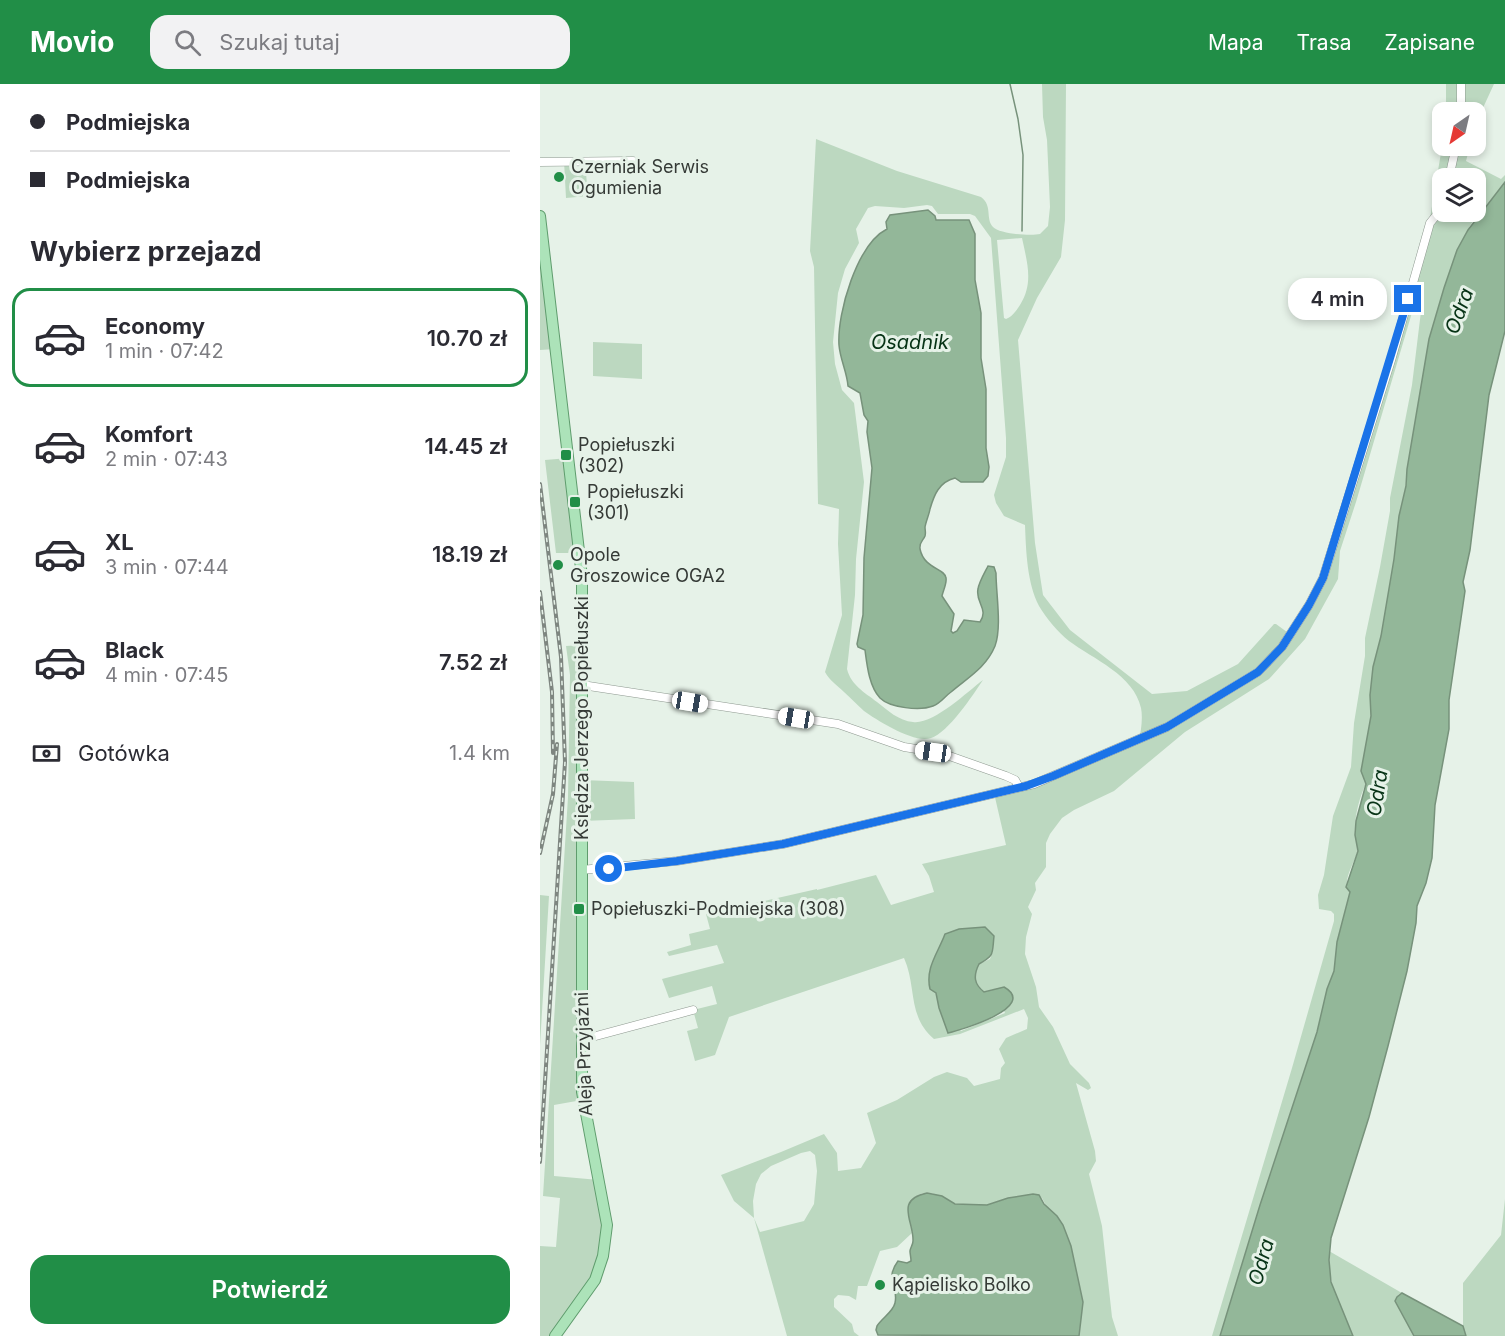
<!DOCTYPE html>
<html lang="pl">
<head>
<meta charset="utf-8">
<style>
	:root { --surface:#fff; --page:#f2f2f3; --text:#2b2b33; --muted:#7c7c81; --line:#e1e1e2; --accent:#218e47 }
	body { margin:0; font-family:Inter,sans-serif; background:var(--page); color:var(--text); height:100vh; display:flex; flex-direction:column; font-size:22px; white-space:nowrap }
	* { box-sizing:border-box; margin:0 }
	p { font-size:20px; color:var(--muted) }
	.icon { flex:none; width:33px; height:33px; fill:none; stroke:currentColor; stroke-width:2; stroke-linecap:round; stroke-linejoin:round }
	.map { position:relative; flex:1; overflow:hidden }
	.details { display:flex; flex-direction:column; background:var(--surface); width:540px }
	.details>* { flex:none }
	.hud { display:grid; align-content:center; height:132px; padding:0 30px; background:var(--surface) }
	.needle { width:39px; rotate:214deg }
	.controls { position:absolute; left:892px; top:18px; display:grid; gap:12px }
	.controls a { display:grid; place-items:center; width:54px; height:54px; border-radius:12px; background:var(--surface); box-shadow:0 3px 9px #0003; font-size:30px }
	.end { position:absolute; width:27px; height:27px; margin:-14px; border:8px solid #1a73e8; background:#fff; box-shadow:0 0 0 3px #fff }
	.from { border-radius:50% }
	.bubble { position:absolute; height:42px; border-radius:18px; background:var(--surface); box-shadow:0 3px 9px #0003; font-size:20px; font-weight:600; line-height:42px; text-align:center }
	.car { position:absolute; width:18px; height:36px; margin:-18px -9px; border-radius:8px; box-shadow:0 0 4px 2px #0007; background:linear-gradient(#fff 24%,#345 0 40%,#fff 0 76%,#345 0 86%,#fff 0) }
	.hud b { display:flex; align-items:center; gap:21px; height:57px; font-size:22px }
	.hud b+b { border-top:2px solid var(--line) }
	.hud i { width:15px; height:15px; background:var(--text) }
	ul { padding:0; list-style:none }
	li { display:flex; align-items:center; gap:18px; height:99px; margin:0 12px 9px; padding:0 18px; border:3px solid transparent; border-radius:18px }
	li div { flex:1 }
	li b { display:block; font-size:22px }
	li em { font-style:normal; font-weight:600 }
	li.current { border-color:var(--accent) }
	li>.icon { width:54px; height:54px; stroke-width:1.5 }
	h2 { padding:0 30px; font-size:27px; line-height:72px }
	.pay { display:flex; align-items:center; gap:15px; height:66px; padding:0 30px; font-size:22px }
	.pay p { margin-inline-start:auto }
	.action { display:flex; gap:12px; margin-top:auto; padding:12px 30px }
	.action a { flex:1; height:69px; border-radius:18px; background:var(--accent); color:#fff; font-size:24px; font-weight:600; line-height:69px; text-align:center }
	header { display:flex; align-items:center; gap:36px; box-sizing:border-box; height:84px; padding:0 30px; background:var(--accent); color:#fff }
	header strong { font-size:28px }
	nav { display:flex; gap:33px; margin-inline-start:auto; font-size:21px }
	.search { width:420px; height:54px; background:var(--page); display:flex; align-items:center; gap:15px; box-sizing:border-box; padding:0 21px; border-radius:18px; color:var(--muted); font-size:22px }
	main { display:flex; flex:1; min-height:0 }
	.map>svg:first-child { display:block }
	.green { fill:#bcd8c0; fill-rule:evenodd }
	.water { fill:#93b799; stroke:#77927b; stroke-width:1.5 }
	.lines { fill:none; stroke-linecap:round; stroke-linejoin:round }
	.stream { stroke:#77927b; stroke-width:1.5 }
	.minor-casing { stroke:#8e9990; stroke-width:9 }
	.major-casing { stroke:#5f9c6d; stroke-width:12 }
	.minor { stroke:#fff; stroke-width:8 }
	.major { stroke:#ace3b9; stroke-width:10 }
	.rail-casing { stroke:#7e8680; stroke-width:4 }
	.rail { stroke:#e6f2e8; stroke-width:1.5; stroke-dasharray:4.5; stroke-linecap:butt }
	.route { stroke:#1a73e8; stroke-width:8 }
	.poi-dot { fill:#218e47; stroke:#e6f2e8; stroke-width:2 }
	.labels { text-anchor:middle; stroke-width:6; stroke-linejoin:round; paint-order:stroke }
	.poi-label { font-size:18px; fill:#353a36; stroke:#e6f2e8; text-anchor:start }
	.street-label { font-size:18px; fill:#353a36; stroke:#e6f2e8 }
	.water-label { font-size:20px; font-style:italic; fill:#073316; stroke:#e6f2e8 }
</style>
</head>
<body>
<header>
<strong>Movio</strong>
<div class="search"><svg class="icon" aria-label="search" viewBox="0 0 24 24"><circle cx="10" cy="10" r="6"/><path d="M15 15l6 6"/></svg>Szukaj tutaj</div>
<nav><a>Mapa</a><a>Trasa</a><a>Zapisane</a></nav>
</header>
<main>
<section class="details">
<div class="hud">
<b><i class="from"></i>Podmiejska</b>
<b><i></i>Podmiejska</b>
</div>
<h2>Wybierz przejazd</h2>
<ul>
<li class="current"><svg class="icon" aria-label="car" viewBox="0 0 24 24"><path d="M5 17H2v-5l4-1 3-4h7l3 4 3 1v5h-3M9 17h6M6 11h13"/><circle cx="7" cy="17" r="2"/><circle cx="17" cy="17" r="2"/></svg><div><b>Economy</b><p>1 min · 07:42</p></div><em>10.70 zł</em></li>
<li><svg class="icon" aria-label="car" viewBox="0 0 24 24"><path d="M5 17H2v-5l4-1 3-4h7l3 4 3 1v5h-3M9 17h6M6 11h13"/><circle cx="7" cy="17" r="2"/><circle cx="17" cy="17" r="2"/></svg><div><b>Komfort</b><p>2 min · 07:43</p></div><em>14.45 zł</em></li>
<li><svg class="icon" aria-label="car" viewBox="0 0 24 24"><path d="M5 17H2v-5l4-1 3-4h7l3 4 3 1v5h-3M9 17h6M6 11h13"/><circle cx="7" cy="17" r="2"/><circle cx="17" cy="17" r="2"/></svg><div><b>XL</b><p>3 min · 07:44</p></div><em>18.19 zł</em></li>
<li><svg class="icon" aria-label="car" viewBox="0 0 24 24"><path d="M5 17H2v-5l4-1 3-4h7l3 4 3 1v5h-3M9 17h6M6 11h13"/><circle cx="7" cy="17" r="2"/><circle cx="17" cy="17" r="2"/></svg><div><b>Black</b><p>4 min · 07:45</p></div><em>7.52 zł</em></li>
</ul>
<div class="pay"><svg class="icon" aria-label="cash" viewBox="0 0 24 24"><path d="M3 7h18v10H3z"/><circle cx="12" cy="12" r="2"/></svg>Gotówka<p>1.4 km</p></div>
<div class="action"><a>Potwierdź</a></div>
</section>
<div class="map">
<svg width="965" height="1252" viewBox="0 0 965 1252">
	<rect width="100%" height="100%" fill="#e6f2e8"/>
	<path class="green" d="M502,0H526L525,136L521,173L497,214L478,256L495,459L503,511L530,546L612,610L647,607L698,580L734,540H736L751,551L777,507L889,140L903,57V62H930L926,77L961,95L965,91V98L931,140L917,166L904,204L890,252L867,385L866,402L859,432L854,475L841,552L833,583L830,611L831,632L822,691L826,696V700C819,713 814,735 815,751C816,757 819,762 817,769C814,780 801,798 810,808L797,858L794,887L787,905L777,948L720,1121L680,1252H672L752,984L794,837V830L791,827L779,825L778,811L784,791L793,732L811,683L814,639L825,572V554L840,483L850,427V414L872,301L883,211L876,215L816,418L800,467L798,495L765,555L729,595L645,648L574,707L534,726L522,734L510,750L506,759V783L495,799L496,806L488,823L492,830L486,853L485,870L496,903L499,923L513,943L530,980L549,999L551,1004L548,1006L536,999L555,1067L556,1077L549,1090L562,1142L572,1233L578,1252H539L543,1218L534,1176L502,1114C482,1105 465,1122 444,1121C435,1120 426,1121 417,1120C403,1118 394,1103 378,1111C365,1118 370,1138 372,1149L357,1163L340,1167L327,1202H318L316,1216L309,1212L298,1211L294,1215V1223L312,1240L314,1248L319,1252H247L214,1134L194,1117L181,1091L241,1068L284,1050L297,1069L298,1087L321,1084L336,1059L327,1029L357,1016L394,993L407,988L427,994L434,1002L460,995L461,984L465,979L459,965L466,954L487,945L488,934L484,925L420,950L394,955C367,932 377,903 364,874L189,933L175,971L155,977L147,947L158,944L153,926L177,920L172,902L129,914L122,895L184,879L177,861L129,872L127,868L151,861L149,850L170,845L166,830L277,805V806L336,791L351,821L394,808L389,792L382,780L466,761L454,709L486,702L599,656C601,647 603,634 601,624C594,591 553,575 529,557C518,548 506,534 499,522C487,499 486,467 485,441L464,432L456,419L454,411L466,373V354L451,154L435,132L430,130H398L392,122L387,121L364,124L335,122L328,124L316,145L319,159L305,185L298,209L293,258L295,280L302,306L314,319L324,398L316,475L315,511L307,585C311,601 324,608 337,618C347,626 359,637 373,638C393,641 427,608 443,596C433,611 408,649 391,654C375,660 338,637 324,627C317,621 311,614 304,608C297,601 290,597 285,588L302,531L298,460L299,425L278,420L274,183L270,167L276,55L357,87L441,113C453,122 445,134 453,143C459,150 491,152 500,150L508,142L510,123L507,56L503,33ZM903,94H936V128H903ZM482,154C487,178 494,199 480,221C476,227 473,232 466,235L464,234L457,156ZM445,843L454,852L453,866L450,875L439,880C433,892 434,899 444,908L454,905L465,929L421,947L396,909L390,905C385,884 398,869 405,850ZM270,1067L275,1071L277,1087L274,1120L264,1137L220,1148L214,1134L213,1117L216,1100L221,1090L231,1082L261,1069Z
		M906,0H954L936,39V28H906Z
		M24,77H35L36,89H46L48,112L26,114Z
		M0,132L16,265L0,266Z
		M53,258L102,260V295L53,292Z
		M29,374L40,469H16L5,376Z
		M42,561V696L94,698L95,735L42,737V1016L14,1021V1092L59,1096L66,1128L59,1185L15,1252H0V1162L16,1163L20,1114L3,1112L28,713L30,591L26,562Z
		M0,811L9,812L0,961Z
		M965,1115V1252H926L923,1242V1199L961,1151Z
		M789,1167L862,1209L859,1210L855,1217L874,1252H813C798,1219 789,1205 789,1167Z"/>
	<path class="water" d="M965,98V247L949,311L930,466L923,498L925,507L909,616V645L895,721L892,774L886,799L877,822L876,839L867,887L848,962L829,1033L791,1154L789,1176L791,1198L813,1252H680L720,1121L777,948L787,905L794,887L797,858L810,808L806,803L818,767L815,751L816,737L826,700L821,687L831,632L830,611L833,583L841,552L854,475L859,432L866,402L867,385L889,255L904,204L917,166L928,146Z
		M388,126L395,132L396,136H429L435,150V196L441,229V274L446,305V364L449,383L448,392L443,398H421L415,394C399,398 394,411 390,425C389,431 386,437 385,443C385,446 386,449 385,452C383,457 379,458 380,465C384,485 405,484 406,494C407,499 403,507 402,512L414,530L411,547L413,549L417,547L424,536L440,538C449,525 435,518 438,505C439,498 445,488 448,482L454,483L456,489C456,510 462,543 455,562C446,584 427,594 411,608C404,613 401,619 393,622C380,627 350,624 340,614C329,602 327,581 325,566L318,563L317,560L323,531L324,474L332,384L327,348L328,337L324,331L320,309L308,302C307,288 300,275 299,261C297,229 317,160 347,145L346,138L350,131Z
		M445,843L454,852C452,870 455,871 439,880C433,892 434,900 444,908L464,903C499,923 421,946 408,949L399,924L396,909L390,905C385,884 398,869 405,850L419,845Z
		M387,1109L402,1112L415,1120L447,1121L468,1114L493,1110L499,1111L504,1120L517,1132L523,1141L531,1162L543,1218L539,1252L338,1251L336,1246L337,1242C342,1234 353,1228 355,1219C359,1201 344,1196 358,1177L367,1179L371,1177C371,1173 370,1170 370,1167C370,1164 373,1161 373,1157C374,1137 354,1116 387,1109Z
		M862,1209L923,1242L926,1252H874L855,1217L857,1213Z"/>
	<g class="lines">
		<path class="stream" d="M470,0L478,35L483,71L482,147"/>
		<defs>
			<path id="minor" d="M921,0V28
				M0,78L93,77
				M909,94L916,62
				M42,601L298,640L364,663L401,669L466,692L475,696L479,703
				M41,786L137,777L243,760L494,700L627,643L718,588L742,563L769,521L783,494L852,273L890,139L899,128L903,115
				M41,956L153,926"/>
			<path id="major" d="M0,132L42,493V1008L67,1141L63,1172L55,1196L15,1252"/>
		</defs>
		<use href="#minor" class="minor-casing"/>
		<use href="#major" class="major-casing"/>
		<use href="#minor" class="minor"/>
		<use href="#major" class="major"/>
		<defs>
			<path id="rail" d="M0,400L21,573L25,678L0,1078
				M0,508L12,608L13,669
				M0,769L13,710L17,660"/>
		</defs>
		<use href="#rail" class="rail-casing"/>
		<use href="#rail" class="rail"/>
	</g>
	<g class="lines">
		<path class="route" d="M69,785L137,777L243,760L486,702L513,692L627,643L718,588L742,563L769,521L783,494L868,215"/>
	</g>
	<g class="poi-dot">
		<circle cx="19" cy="93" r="6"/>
		<rect x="20" y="365" width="12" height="12" rx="3"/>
		<rect x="29" y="412" width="12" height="12" rx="3"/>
		<circle cx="18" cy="481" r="6"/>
		<rect x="33" y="819" width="12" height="12" rx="3"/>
		<circle cx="340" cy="1201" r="6"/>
	</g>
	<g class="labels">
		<g class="poi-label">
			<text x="31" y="89">Czerniak Serwis<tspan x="31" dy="21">Ogumienia</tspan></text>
			<text x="38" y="367">Popiełuszki<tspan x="38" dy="21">(302)</tspan></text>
			<text x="47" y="414">Popiełuszki<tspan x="47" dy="21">(301)</tspan></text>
			<text x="30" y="477">Opole<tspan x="30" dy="21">Groszowice OGA2</tspan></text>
			<text x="51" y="831">Popiełuszki-Podmiejska (308)</text>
			<text x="352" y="1207">Kąpielisko Bolko</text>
		</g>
		<g class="street-label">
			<text transform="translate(42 634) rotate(-90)" y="6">Księdza Jerzego Popiełuszki</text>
			<text transform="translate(44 970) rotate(-92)" y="6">Aleja Przyjaźni</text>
		</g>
		<g class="water-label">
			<text transform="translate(919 227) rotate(-70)" y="7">Odra</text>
			<text x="370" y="265">Osadnik</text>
			<text transform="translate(837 709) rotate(-81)" y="7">Odra</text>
			<text transform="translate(721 1178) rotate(-74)" y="7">Odra</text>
		</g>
	</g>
</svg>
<div class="controls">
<a><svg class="needle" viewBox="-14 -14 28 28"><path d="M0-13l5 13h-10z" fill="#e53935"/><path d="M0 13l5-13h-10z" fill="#7c7c81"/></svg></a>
<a><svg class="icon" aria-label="layers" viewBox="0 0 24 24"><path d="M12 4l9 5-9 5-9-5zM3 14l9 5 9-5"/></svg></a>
</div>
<i class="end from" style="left:69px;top:785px"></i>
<i class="end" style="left:868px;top:215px"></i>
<div class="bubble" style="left:748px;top:194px;width:99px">4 min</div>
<i class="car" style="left:150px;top:618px;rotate:99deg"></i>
<i class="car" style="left:256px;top:634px;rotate:279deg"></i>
<i class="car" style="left:393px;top:668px;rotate:278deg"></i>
</div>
</main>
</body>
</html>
